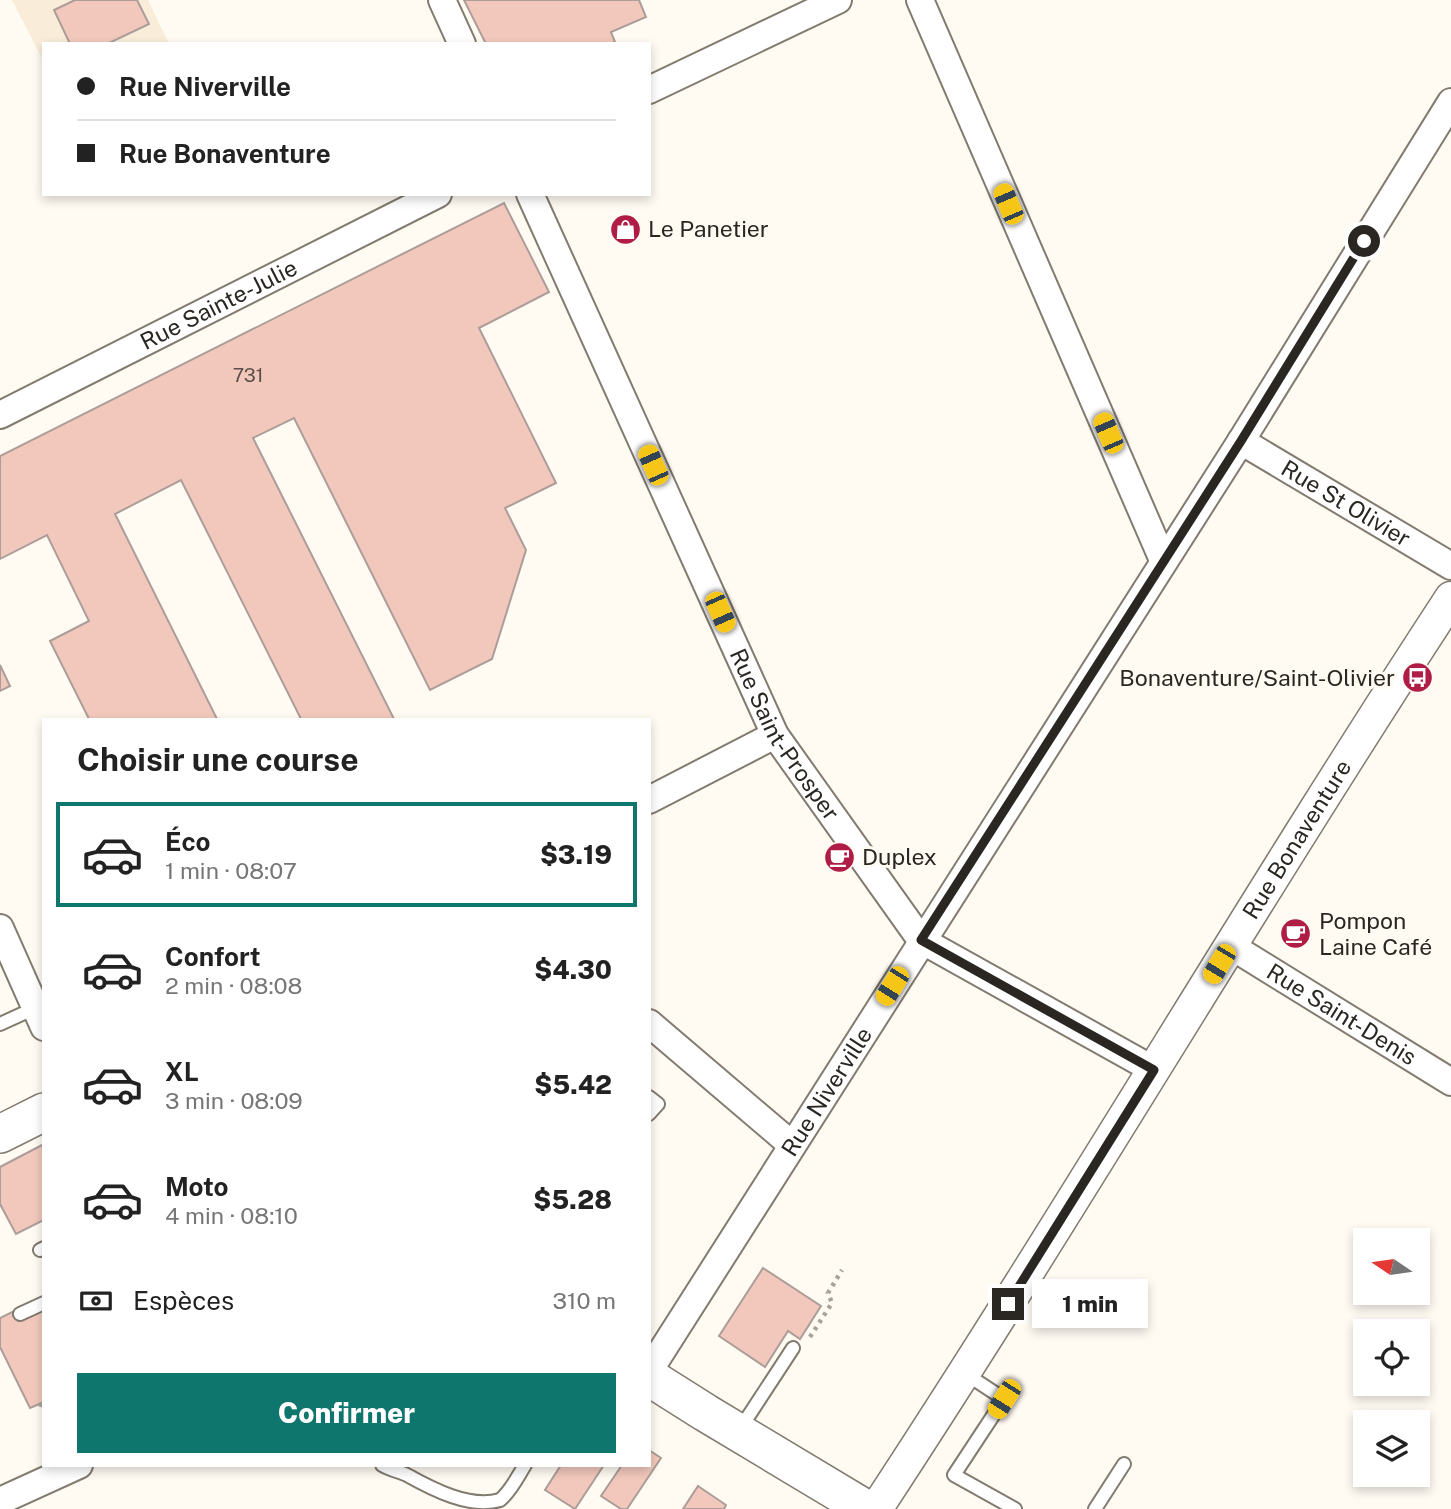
<!DOCTYPE html>
<html lang="fr">
<head>
<meta charset="utf-8">
<style>
	:root { --surface:#fff; --page:#f6f6f6; --text:#222; --muted:#767676; --line:#e0e0e0; --accent:#0f766e }
	body { margin:0; font-family:"Public Sans",sans-serif; background:var(--page); color:var(--text); height:100vh; display:flex; flex-direction:column; font-size:26px; white-space:nowrap }
	* { box-sizing:border-box; margin:0 }
	p { font-size:23px; color:var(--muted) }
	.icon { flex:none; width:38px; height:38px; fill:none; stroke:currentColor; stroke-width:2; stroke-linecap:round; stroke-linejoin:round }
	.map { position:relative; flex:1; overflow:hidden }
	.drawer { position:absolute; left:42px; top:718px; width:609px; height:749px; display:flex; flex-direction:column; background:var(--surface); border-radius:0px; box-shadow:0 4px 10px #0003 }
	.drawer>* { flex:none }
	.top-card { position:absolute; left:42px; top:42px; width:609px; height:154px; border-radius:0px; box-shadow:0 4px 10px #0003; display:grid; align-content:center; height:154px; padding:0 35px; background:var(--surface) }
	.needle { width:46px; rotate:283deg }
	.controls { position:absolute; left:1353px; top:1228px; display:grid; gap:14px }
	.controls a { display:grid; place-items:center; width:77px; height:77px; border-radius:0px; background:var(--surface); box-shadow:0 4px 10px #0003; font-size:35px }
	.end { position:absolute; width:32px; height:32px; margin:-16px; border:9px solid #2a2723; background:#fff; box-shadow:0 0 0 4px #fff }
	.from { border-radius:50% }
	.bubble { position:absolute; height:49px; border-radius:0px; background:var(--surface); box-shadow:0 4px 10px #0003; font-size:23px; font-weight:800; line-height:49px; text-align:center }
	.car { position:absolute; width:21px; height:42px; margin:-21px -10px; border-radius:9px; box-shadow:0 0 5px 2px #0007; background:linear-gradient(#f5c518 24%,#345 0 40%,#f5c518 0 76%,#345 0 86%,#f5c518 0) }
	.top-card b { display:flex; align-items:center; gap:24px; height:66px; font-size:26px }
	.top-card b+b { border-top:2px solid var(--line) }
	.top-card i { width:18px; height:18px; background:var(--text) }
	ul { padding:0; list-style:none }
	li { display:flex; align-items:center; gap:21px; height:105px; margin:0 14px 10px; padding:0 21px; border:4px solid transparent; border-radius:0px }
	li div { flex:1 }
	li b { display:block; font-size:26px }
	li em { font-style:normal; font-weight:800 }
	li.current { border-color:var(--accent) }
	li>.icon { width:63px; height:63px; stroke-width:1.5 }
	h2 { padding:0 35px; font-size:32px; line-height:84px }
	.pay { display:flex; align-items:center; gap:18px; height:77px; padding:0 35px; font-size:26px }
	.pay p { margin-inline-start:auto }
	.action { display:flex; gap:14px; margin-top:auto; padding:14px 35px }
	.action a { flex:1; height:80px; border-radius:0px; background:var(--accent); color:#fff; font-size:28px; font-weight:800; line-height:80px; text-align:center }
	.map>svg:first-child { display:block }
	.built { fill:#f9edd9 }
	.building { fill:#f2c8bc; stroke:#ac9d98; stroke-width:2 }
	.lines { fill:none; stroke-linecap:round; stroke-linejoin:round }
	.service-casing { stroke:#827b6f; stroke-width:16 }
	.minor-casing { stroke:#827b6f; stroke-width:30 }
	.tertiary-casing { stroke:#827b6f; stroke-width:35 }
	.secondary-casing { stroke:#827b6f; stroke-width:40 }
	.path { stroke:#a7a39d; stroke-width:4.5; stroke-dasharray:3.5 5; stroke-linecap:butt }
	.service { stroke:#fff; stroke-width:12 }
	.minor { stroke:#fff; stroke-width:26 }
	.tertiary { stroke:#fff; stroke-width:32 }
	.secondary { stroke:#fff; stroke-width:37 }
	.route { stroke:#2a2723; stroke-width:9 }
	.labels { text-anchor:middle; stroke-width:6; stroke-linejoin:round; paint-order:stroke }
	.number-label { font-size:19px; fill:#5c4f49 }
	.poi-label { font-size:23px; fill:#2a2723; stroke:#fffaf2; text-anchor:start }
	.street-label { font-size:23px; fill:#2a2723; stroke:#fffaf2 }
</style>
</head>
<body>
<div class="map">
<svg width="1451" height="1509" viewBox="0 0 1451 1509">
	<rect width="100%" height="100%" fill="#fffaf2"/>
	<path class="built" d="M12,0H148L169,44H44V62Z"/>
	<path class="building" d="M75,0H137L149,24L107,44H70L54,10Z
		M464,0H639L646,17L611,32L615,42L610,44H486Z
		M504,203L549,292L479,328L556,483L505,508L526,550L492,659L430,690L294,418L253,438L394,719H301L181,480L115,514L217,719H89L50,641L89,621L47,535L0,559V456Z
		M0,665L10,686L0,691Z
		M44,1144V1220L16,1234L0,1204V1167Z
		M763,1268L821,1306L800,1339L788,1331L765,1367L719,1336Z
		M18,1309L23,1320L44,1310V1402L30,1408L0,1347V1318Z
		M649,1450L661,1458L627,1509H621L601,1496L622,1465H649Z
		M561,1465H604L575,1509L545,1490Z
		M698,1486L726,1505L724,1509H683Z"/>
	<g class="lines">
		<defs>
			<path id="service" d="M0,1024L35,1008
				M649,1097L658,1104L649,1114
				M40,1250L44,1248
				M20,1314L44,1303
				M966,1374L1004,1399L954,1475L1015,1509
				M740,1429L793,1348
				M382,1465C390,1470 399,1471 407,1475C432,1489 470,1509 500,1500C511,1491 518,1476 525,1465
				M1095,1509L1124,1464"/>
			<g id="minor">
				<path d="M442,0L462,44"/>
				<path d="M920,0L1163,560"/>
				<path d="M649,90L838,0"/>
				<path id="s1" d="M530,194L775,735L921,940L1154,1070"/>
				<path id="s2" d="M0,415L438,194"/>
				<path id="s3" d="M1241,441L1451,566"/>
				<path d="M649,800L775,735"/>
				<path d="M0,928L44,1027"/>
				<path id="s4" d="M1231,946L1451,1082"/>
				<path d="M649,1023L792,1145"/>
				<path id="s5" d="M649,1371L1241,441L1451,102"/>
				<path d="M0,1501L79,1465"/>
			</g>
			<g id="tertiary">
				<path id="s6" d="M876,1509C1073,1209 1254,899 1451,598"/>
			</g>
			<path id="secondary" d="M0,1134L44,1112
				M649,1377L706,1413L866,1509"/>
		</defs>
		<use href="#service" class="service-casing"/>
		<use href="#minor" class="minor-casing"/>
		<use href="#tertiary" class="tertiary-casing"/>
		<use href="#secondary" class="secondary-casing"/>
		<path class="path" d="M810,1337L832,1303L828,1293L842,1270
			M39,1404L44,1406"/>
		<use href="#service" class="service"/>
		<use href="#minor" class="minor"/>
		<use href="#tertiary" class="tertiary"/>
		<use href="#secondary" class="secondary"/>
	</g>
	<g class="lines">
		<path class="route" d="M1008,1304L1154,1070L921,940L1241,441L1364,241"/>
	</g>
	<defs>
		<symbol id="shop-disc" viewBox="-11 -11 22 22"><circle r="9.5" fill="#af1c45" stroke="#fffaf2"/><path d="M-5-2.5h2.3a2.7 3.5 0 0 1 5.4 0H5L5.5 6h-11ZM-1.5-2.5h3a1.5 2.3 0 0 0-3 0Z" fill="#fff"/></symbol>
		<symbol id="bus-disc" viewBox="-11 -11 22 22"><circle r="9.5" fill="#af1c45" stroke="#fffaf2"/><path d="M-5-6H5V4H4V6H2V4H-2V6H-4V4H-5ZM-3.5-4V0h7V-4ZM-3.5 1.2v1.5H-2V1.2ZM2 1.2v1.5H3.5V1.2Z" fill="#fff"/></symbol>
		<symbol id="cafe-disc" viewBox="-11 -11 22 22"><circle r="9.5" fill="#af1c45" stroke="#fffaf2"/><path d="M-5.5-4.5H6V0H3Q3 3.5 0 3.5H-2.5Q-5.5 3.5-5.5 0ZM3-3.2v2h1.7v-2ZM-6 4.5H4V6H-6Z" fill="#fff"/></symbol>
	</defs>
	<g fill-rule="evenodd">
		<use href="#shop-disc" x="608" y="212" width="35" height="35"/>
		<use href="#bus-disc" x="1400" y="660" width="35" height="35"/>
		<use href="#cafe-disc" x="822" y="840" width="35" height="35"/>
		<use href="#cafe-disc" x="1278" y="916" width="35" height="35"/>
	</g>
	<g class="labels">
		<g class="number-label">
			<text x="248" y="382">731</text>
		</g>
		<g class="poi-label">
			<text x="648" y="237">Le Panetier</text>
			<text x="1395" y="686" text-anchor="end">Bonaventure/Saint-Olivier</text>
			<text x="862" y="865">Duplex</text>
			<text x="1319" y="929">Pompon<tspan x="1319" dy="26">Laine Café</tspan></text>
		</g>
		<g class="street-label">
			<text dy="8" stroke="none"><textPath href="#s2" startOffset="245">Rue Sainte-Julie</textPath></text>
			<text dy="8" stroke="none"><textPath href="#s3" startOffset="122">Rue St Olivier</textPath></text>
			<text dy="8" stroke="none"><textPath href="#s1" startOffset="598">Rue Saint-Prosper</textPath></text>
			<text dy="8" stroke="none"><textPath href="#s6" startOffset="791">Rue Bonaventure</textPath></text>
			<text dy="8" stroke="none"><textPath href="#s4" startOffset="130">Rue Saint-Denis</textPath></text>
			<text dy="8" stroke="none"><textPath href="#s5" startOffset="331">Rue Niverville</textPath></text>
		</g>
	</g>
</svg>
<div class="controls">
<a><svg class="needle" viewBox="-14 -14 28 28"><path d="M0-13l5 13h-10z" fill="#e53935"/><path d="M0 13l5-13h-10z" fill="#767676"/></svg></a>
<a><svg class="icon" aria-label="locate" viewBox="0 0 24 24"><circle cx="12" cy="12" r="6"/><path d="M12 2v4M12 18v4M2 12h4M18 12h4"/></svg></a>
<a><svg class="icon" aria-label="layers" viewBox="0 0 24 24"><path d="M12 4l9 5-9 5-9-5zM3 14l9 5 9-5"/></svg></a>
</div>
<i class="end from" style="left:1364px;top:241px"></i>
<i class="end" style="left:1008px;top:1304px"></i>
<div class="bubble" style="left:1032px;top:1279px;width:116px">1 min</div>
<i class="car" style="left:1008px;top:204px;rotate:337deg"></i>
<i class="car" style="left:1108px;top:433px;rotate:337deg"></i>
<i class="car" style="left:653px;top:465px;rotate:336deg"></i>
<i class="car" style="left:720px;top:612px;rotate:156deg"></i>
<i class="car" style="left:1219px;top:964px;rotate:211deg"></i>
<i class="car" style="left:892px;top:986px;rotate:212deg"></i>
<i class="car" style="left:1004px;top:1399px;rotate:212deg"></i>
<div class="top-card">
<b><i class="from"></i>Rue Niverville</b>
<b><i></i>Rue Bonaventure</b>
</div>
<section class="drawer">
<h2>Choisir une course</h2>
<ul>
<li class="current"><svg class="icon" aria-label="car" viewBox="0 0 24 24"><path d="M5 17H2v-5l4-1 3-4h7l3 4 3 1v5h-3M9 17h6M6 11h13"/><circle cx="7" cy="17" r="2"/><circle cx="17" cy="17" r="2"/></svg><div><b>Éco</b><p>1 min · 08:07</p></div><em>$3.19</em></li>
<li><svg class="icon" aria-label="car" viewBox="0 0 24 24"><path d="M5 17H2v-5l4-1 3-4h7l3 4 3 1v5h-3M9 17h6M6 11h13"/><circle cx="7" cy="17" r="2"/><circle cx="17" cy="17" r="2"/></svg><div><b>Confort</b><p>2 min · 08:08</p></div><em>$4.30</em></li>
<li><svg class="icon" aria-label="car" viewBox="0 0 24 24"><path d="M5 17H2v-5l4-1 3-4h7l3 4 3 1v5h-3M9 17h6M6 11h13"/><circle cx="7" cy="17" r="2"/><circle cx="17" cy="17" r="2"/></svg><div><b>XL</b><p>3 min · 08:09</p></div><em>$5.42</em></li>
<li><svg class="icon" aria-label="car" viewBox="0 0 24 24"><path d="M5 17H2v-5l4-1 3-4h7l3 4 3 1v5h-3M9 17h6M6 11h13"/><circle cx="7" cy="17" r="2"/><circle cx="17" cy="17" r="2"/></svg><div><b>Moto</b><p>4 min · 08:10</p></div><em>$5.28</em></li>
</ul>
<div class="pay"><svg class="icon" aria-label="cash" viewBox="0 0 24 24"><path d="M3 7h18v10H3z"/><circle cx="12" cy="12" r="2"/></svg>Espèces<p>310 m</p></div>
<div class="action"><a>Confirmer</a></div>
</section>
</div>
</body>
</html>
